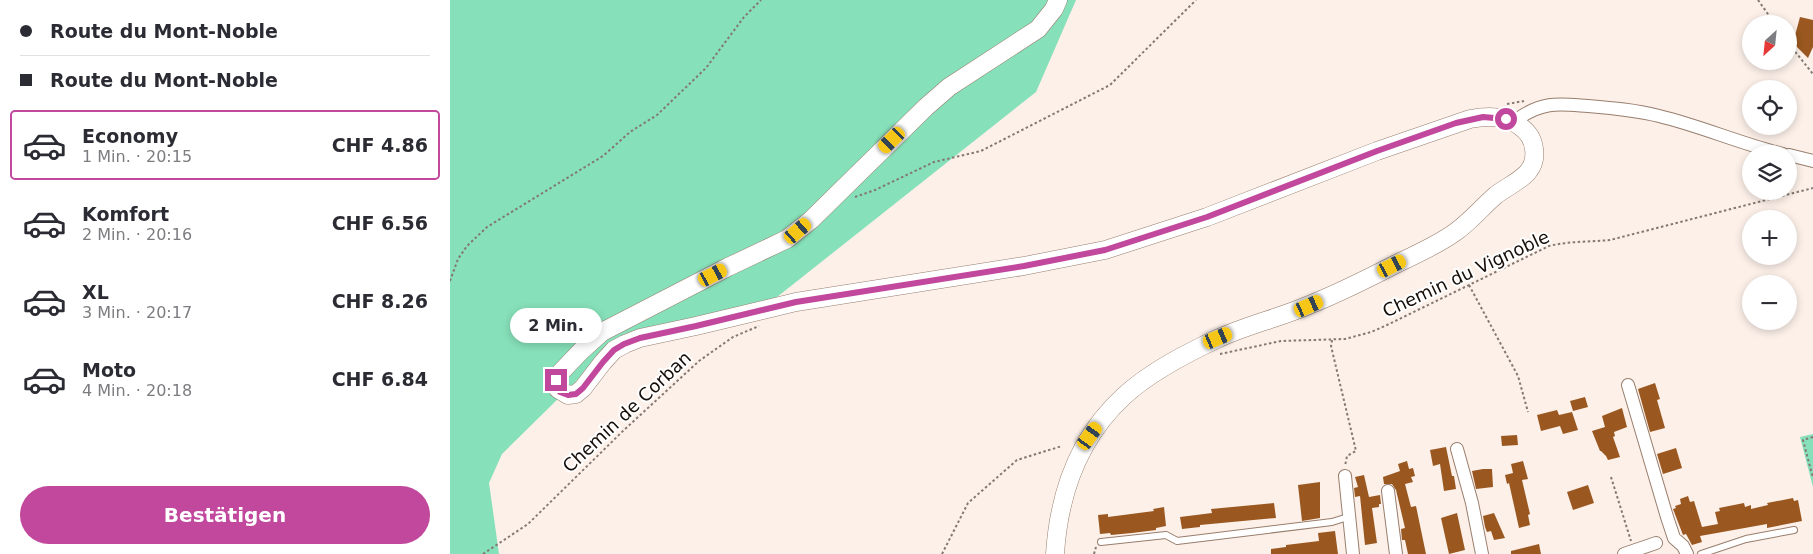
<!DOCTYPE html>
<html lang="de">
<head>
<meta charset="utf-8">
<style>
	:root { --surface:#fff; --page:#f7f7f7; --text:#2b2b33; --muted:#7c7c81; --line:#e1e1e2; --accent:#c1489d }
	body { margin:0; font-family:"DejaVu Sans",sans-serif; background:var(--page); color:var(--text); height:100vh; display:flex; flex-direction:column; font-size:19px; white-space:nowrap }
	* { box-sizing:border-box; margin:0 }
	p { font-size:16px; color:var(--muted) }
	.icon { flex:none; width:28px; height:28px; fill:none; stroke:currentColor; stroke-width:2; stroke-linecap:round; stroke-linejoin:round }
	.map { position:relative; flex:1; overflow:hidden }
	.panel { display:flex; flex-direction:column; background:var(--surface); width:450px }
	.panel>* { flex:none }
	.hud { display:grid; align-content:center; height:110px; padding:0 20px; background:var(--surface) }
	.needle { width:32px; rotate:207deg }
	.controls { position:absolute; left:1292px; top:15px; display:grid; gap:10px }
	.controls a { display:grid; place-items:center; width:55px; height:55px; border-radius:50%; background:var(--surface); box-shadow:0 2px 8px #0003; font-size:25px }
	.end { position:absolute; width:22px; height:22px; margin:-11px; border:6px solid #c1489d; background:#fff; box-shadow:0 0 0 2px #fff }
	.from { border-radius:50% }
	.bubble { position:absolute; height:35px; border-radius:18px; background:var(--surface); box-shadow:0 2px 8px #0003; font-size:16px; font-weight:700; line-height:35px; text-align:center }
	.car { position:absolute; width:15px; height:30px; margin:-15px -8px; border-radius:6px; box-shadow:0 0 4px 1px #0007; background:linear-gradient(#f5c518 24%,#345 0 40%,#f5c518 0 76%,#345 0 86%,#f5c518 0) }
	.hud b { display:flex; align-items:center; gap:18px; height:48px; font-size:19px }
	.hud b+b { border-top:1px solid var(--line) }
	.hud i { width:12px; height:12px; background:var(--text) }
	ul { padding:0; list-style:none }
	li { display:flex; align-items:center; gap:15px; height:70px; margin:0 10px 8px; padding:0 10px; border:2px solid transparent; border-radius:5px }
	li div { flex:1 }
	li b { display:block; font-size:19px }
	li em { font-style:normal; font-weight:700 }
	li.current { border-color:var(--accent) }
	li>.icon { width:45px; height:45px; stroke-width:1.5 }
	.button { display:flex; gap:10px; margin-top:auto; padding:10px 20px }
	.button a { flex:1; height:58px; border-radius:30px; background:var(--accent); color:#fff; font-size:20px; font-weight:700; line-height:58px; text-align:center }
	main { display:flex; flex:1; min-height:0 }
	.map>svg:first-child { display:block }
	.green { fill:#86e0b9 }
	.building { fill:#9a5820 }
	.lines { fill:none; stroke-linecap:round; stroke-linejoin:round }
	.lane-casing { stroke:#987e6d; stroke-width:8 }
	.street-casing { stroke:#987e6d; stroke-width:14 }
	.secondary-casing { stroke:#987e6d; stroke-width:19 }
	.path { stroke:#837972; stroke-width:2; stroke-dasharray:2.5 2.5; stroke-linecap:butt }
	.lane { stroke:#fff; stroke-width:6 }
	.street { stroke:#fff; stroke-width:12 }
	.secondary { stroke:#fff; stroke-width:18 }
	.route { stroke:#c1489d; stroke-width:6 }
	.labels { text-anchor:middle; stroke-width:4; stroke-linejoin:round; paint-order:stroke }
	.street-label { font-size:18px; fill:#170e08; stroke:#fff }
</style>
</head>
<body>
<main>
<section class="panel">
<div class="hud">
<b><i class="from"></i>Route du Mont-Noble</b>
<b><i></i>Route du Mont-Noble</b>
</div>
<ul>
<li class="current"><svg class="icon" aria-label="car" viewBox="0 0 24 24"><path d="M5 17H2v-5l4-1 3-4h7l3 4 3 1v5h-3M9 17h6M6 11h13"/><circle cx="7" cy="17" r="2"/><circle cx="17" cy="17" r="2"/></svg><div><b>Economy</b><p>1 Min. · 20:15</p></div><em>CHF 4.86</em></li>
<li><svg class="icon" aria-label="car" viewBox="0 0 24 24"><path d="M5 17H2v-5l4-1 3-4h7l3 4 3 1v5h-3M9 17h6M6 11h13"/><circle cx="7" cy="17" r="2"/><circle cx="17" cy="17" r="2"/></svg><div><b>Komfort</b><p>2 Min. · 20:16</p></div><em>CHF 6.56</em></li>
<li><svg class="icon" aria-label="car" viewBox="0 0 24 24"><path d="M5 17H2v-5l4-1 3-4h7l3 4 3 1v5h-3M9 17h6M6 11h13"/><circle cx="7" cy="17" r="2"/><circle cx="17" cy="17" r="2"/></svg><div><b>XL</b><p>3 Min. · 20:17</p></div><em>CHF 8.26</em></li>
<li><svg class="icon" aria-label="car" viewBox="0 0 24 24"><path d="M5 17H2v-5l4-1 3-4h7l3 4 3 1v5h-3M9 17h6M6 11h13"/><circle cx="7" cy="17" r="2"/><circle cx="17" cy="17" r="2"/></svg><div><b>Moto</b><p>4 Min. · 20:18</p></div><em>CHF 6.84</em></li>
</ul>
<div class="button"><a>Bestätigen</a></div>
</section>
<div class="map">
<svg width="1363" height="554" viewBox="0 0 1363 554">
	<rect width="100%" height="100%" fill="#fcf0e9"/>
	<path class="green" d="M0,0H626L586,92L322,301L174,334L52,454L39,483L49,554H0Z
		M1363,434V487L1350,437Z"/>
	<path class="building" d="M1350,17L1363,20V47L1358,58L1343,43Z
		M1205,383L1210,399L1207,400L1215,428L1200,432L1188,389Z
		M1135,397L1138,407L1123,411L1120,401Z
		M1172,408L1177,427L1164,432L1165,436L1163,437L1170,457L1158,460L1156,456L1151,451H1150L1142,431L1155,427L1152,416Z
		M1107,410L1109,415L1122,412L1128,430L1113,434L1110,426L1091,431L1087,415Z
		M1067,435L1068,445L1052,446L1051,436Z
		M996,447L1002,476H1004L1006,489L994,491L990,464L983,466L980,450Z
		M1226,448L1232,468L1213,474L1207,454Z
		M957,461L959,469L963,468L965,476L961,477L963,482L955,484L961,507L966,506L976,554H958L955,540H952L951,529L955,528L946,490L942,484H934L933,477L950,471L948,464Z
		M1073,461L1078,479L1072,480L1080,514L1078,515L1080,525L1069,528L1059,483L1057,484L1055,475L1063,473L1061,464Z
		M1033,469H1042L1043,487L1026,489L1022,471Z
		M914,475L919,497L930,495L931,504H929V507L922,508L927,543L915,545L910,496L905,497L904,488L908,487L905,477Z
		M870,482V518L852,521L848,485Z
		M1138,485L1144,503L1123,510L1117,492Z
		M1238,496L1240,502L1244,501L1252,527L1268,524L1265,512L1270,511L1269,508L1294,503L1295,507L1301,505V509L1318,505L1317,503L1343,498L1344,501L1348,500L1352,521L1317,528V524L1250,536L1252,542L1242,545L1236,534L1233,535L1223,509L1226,508L1225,506L1231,504L1230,499Z
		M824,503L826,518L750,525V527L732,529L730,517L762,513L761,509Z
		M714,507L716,526L706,528V530L682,533L661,535L660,533L650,534L648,515L658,514V517L704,511L703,509Z
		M1007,513L1015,550L999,554L991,518Z
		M1044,513L1055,538L1044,540L1041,531L1037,532L1035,527L1033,516Z
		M885,531L888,554H821V549L836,547V545L869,541L868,533Z
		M1089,544L1091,554H1061V551Z"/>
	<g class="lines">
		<defs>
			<path id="lane" d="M651,542L716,535L727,541L882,522L898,517
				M1251,554L1296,539L1344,530"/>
			<path id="street" d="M1069,118C1094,101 1109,104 1138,106C1162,108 1186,110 1209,116C1251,126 1291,144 1333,154
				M1339,155L1363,161
				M1178,385L1217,517L1224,538L1233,546L1237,554
				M1007,449L1022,503L1032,554
				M895,476L903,554
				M938,491L946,554
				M1174,554L1206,543"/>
			<path id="secondary" d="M605,554C609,493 628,438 674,396C700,372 735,354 767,339C797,325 829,318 859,305C889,293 919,278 948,263C967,254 987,245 1004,233C1020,222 1032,207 1046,195C1063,182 1088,175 1084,149C1083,140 1078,132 1071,127C1057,115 1036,116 1020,119L927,151L757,217L655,250L574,266L346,302L246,326L190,338L175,344L164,350L153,362L133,388L126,394L118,395L108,389L106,380L108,375L131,351L152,332L278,267L337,239L361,220L476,107L499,87L588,29L604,9L608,0"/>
		</defs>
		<use href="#lane" class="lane-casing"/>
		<use href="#street" class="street-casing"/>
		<use href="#secondary" class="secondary-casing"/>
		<path class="path" d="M1308,0L1325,24
			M1339,44L1363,74
			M1057,104L1074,101
			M405,197L425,190L484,162L531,151L660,85L746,0
			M0,281L8,259L17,246L37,227L153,156L180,132L207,115L256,68L294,17L311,0
			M1019,285L1068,376L1078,412
			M882,340L881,346L906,451L897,456L895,466
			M770,354L831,341L895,339L921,332L935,326L1099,246C1119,241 1140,242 1160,240L1363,188
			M1363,437L1353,440L1363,478
			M1161,477L1181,541
			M33,554L78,524L174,430L249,361L283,337L309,326
			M492,554L518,503L567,460L612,446
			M644,554L646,547"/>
		<use href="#lane" class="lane"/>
		<use href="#street" class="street"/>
		<use href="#secondary" class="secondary"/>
	</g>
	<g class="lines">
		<path class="route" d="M106,380L107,386L110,392L118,395L126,394L133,388L153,362L164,350L174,344L190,338L246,326L346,302L574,266L655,250L757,217L927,151L1006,123L1033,117L1056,119"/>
	</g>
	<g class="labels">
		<g class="street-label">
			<text transform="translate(1016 274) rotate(-25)" y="6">Chemin du Vignoble</text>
			<text transform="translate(177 412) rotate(-43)" y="6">Chemin de Corban</text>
		</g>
	</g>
</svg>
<div class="controls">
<a><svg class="needle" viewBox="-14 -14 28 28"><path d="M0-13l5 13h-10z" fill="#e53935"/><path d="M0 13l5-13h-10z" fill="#7c7c81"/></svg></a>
<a><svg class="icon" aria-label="locate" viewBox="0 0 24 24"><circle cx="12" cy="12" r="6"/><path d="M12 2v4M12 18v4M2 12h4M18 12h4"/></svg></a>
<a><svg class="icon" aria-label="layers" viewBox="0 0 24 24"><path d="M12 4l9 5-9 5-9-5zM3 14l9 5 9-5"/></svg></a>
<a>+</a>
<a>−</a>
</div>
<i class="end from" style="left:1056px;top:119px"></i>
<i class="end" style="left:106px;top:380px"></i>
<div class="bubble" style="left:60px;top:308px;width:92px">2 Min.</div>
<i class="car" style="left:442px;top:140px;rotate:226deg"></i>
<i class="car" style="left:348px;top:231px;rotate:49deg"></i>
<i class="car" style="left:942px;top:266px;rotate:63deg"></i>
<i class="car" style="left:263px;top:275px;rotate:62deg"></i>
<i class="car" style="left:859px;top:306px;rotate:66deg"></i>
<i class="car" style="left:768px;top:338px;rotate:67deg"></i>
<i class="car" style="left:640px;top:436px;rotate:36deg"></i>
</div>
</main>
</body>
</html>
